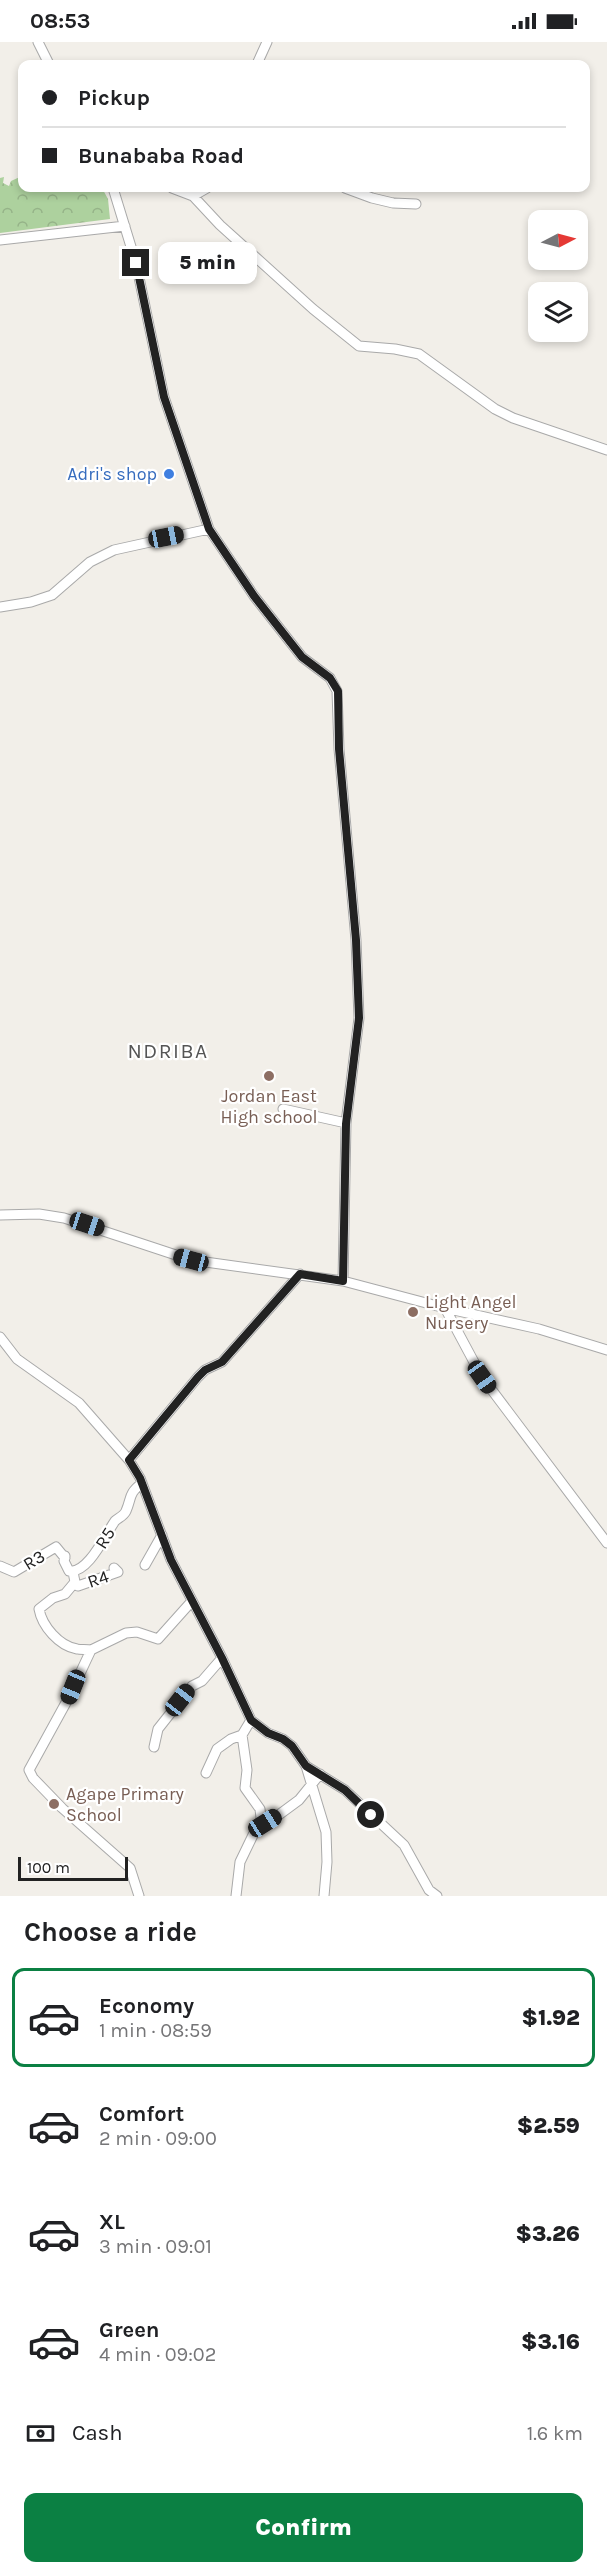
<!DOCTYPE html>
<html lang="en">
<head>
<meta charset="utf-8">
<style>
	:root { --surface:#fff; --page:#f6f6f6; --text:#202124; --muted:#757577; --line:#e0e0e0; --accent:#0b8043 }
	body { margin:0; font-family:Karla,sans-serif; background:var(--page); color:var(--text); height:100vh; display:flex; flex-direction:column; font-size:22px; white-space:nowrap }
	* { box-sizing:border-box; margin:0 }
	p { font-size:20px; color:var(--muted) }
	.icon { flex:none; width:33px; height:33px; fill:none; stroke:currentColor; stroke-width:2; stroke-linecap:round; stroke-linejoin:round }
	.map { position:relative; height:1854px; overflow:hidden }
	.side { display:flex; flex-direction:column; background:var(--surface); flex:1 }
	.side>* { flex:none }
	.banner { position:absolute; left:18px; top:18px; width:572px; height:132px; border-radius:12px; box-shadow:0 3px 9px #0003; display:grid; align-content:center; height:132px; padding:0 24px; background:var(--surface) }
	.needle { width:39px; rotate:84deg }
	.fabs { position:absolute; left:528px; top:168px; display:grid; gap:12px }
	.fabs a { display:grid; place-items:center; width:60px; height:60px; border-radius:12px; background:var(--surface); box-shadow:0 3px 9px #0003; font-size:30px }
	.scale { position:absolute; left:18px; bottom:15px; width:110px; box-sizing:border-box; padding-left:6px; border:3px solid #222; border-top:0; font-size:16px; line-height:21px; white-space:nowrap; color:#222; -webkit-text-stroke:4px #fff; paint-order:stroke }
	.end { position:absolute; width:27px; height:27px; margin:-14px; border:8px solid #222; background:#fff; box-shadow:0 0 0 3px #fff }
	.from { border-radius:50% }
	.bubble { position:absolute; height:42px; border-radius:12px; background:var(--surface); box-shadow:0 3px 9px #0003; font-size:20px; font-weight:800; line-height:42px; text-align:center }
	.car { position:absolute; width:18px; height:36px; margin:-18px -9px; border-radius:8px; box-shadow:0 0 4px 2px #0007; background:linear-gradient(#222 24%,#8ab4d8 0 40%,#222 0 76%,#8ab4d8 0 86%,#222 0) }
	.banner b { display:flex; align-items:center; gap:21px; height:57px; font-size:22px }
	.banner b+b { border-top:2px solid var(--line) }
	.banner i { width:15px; height:15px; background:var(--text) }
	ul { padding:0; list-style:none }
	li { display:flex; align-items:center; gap:18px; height:99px; margin:0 12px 9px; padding:0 12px; border:3px solid transparent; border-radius:12px }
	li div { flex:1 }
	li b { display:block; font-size:22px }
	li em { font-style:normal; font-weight:800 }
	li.current { border-color:var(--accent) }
	li>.icon { width:54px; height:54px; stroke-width:1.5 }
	h2 { padding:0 24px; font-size:27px; line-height:72px }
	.pay { display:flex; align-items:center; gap:15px; height:66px; padding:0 24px; font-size:22px }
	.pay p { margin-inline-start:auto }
	.button { display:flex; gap:12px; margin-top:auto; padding:12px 24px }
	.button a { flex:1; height:69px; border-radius:12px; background:var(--accent); color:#fff; font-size:24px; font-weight:800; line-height:69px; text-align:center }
	.status { display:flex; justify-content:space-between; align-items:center; height:42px; padding:0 30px; background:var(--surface); direction:ltr }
	.status svg { height:16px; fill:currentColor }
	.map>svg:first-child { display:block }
	.forest { fill:url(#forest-crowns) }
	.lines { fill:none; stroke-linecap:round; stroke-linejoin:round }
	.minor-casing { stroke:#a9a9a9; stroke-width:11 }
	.minor { stroke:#fff; stroke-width:9 }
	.route { stroke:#222; stroke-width:8 }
	.shop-dot { fill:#3f7fe0; stroke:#fff; stroke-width:2 }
	.education-dot { fill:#8d6e63; stroke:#fff; stroke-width:2 }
	.labels { text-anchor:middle; stroke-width:4.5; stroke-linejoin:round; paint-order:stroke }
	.shop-label { font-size:18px; fill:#366cbe; stroke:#fff; text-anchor:end }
	.education-label { font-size:18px; fill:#785e54; stroke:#fff; text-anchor:start }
	.street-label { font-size:18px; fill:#222; stroke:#fff }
	.quarter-label { font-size:21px; letter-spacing:1.5px; fill:#555; stroke:#fff }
</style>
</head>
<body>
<div class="status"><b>08:53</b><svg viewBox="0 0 49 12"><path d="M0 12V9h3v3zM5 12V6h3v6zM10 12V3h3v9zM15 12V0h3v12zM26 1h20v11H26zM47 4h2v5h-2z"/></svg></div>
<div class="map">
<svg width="607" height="1854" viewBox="0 0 607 1854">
	<defs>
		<pattern id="forest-crowns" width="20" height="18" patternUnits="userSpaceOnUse" patternTransform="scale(1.5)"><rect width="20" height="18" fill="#add19e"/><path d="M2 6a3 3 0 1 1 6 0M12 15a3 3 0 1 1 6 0" fill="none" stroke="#95b388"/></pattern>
	</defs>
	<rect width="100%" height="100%" fill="#f2efe9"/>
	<path class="forest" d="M22,134V146H102L108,157L110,177L0,191V136L4,135L3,141L9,144L11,139Z"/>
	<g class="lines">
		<defs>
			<path id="minor" d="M38,0L49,22
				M257,22L267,0
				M113,146L136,221L164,355L209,487L254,554L302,615L330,636L337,649L339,707L356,898L359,976L346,1081L343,1239
				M172,146L193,154L220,183L313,267L359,304L395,307L419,312L495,367L513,376L607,408
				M345,146L372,156L393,161L416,162
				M193,154L207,146
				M0,198L125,184
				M0,565L31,560L52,553L90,520L114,508L209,487
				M283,1067L346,1081
				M0,1173L39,1172L64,1176L191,1218L343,1239L445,1266L482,1335L607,1501
				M445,1266L539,1287L607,1308
				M0,1295L17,1317L79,1361L129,1418L140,1436L171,1518L222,1616L251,1678L268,1691L283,1697L292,1704L306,1724L345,1748L404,1803L429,1848L437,1854
				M129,1418L198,1335L205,1328L222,1320L300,1232
				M65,1514L64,1519L69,1529C88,1532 105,1493 115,1479C118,1476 124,1474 126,1469C132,1455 128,1452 142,1441
				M145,1523L162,1493
				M0,1524L14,1530L56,1505L65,1516
				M73,1530L75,1540L65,1552L53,1556L39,1567C42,1584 59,1604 77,1607C81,1608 86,1607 91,1608
				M75,1540L78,1544L118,1530L114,1526
				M242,1693L247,1728L245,1746L260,1767L262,1784
				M154,1705L158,1687L192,1644L202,1639L222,1616
				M306,1724L326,1790L327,1820L324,1854
				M206,1731L217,1707L231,1697L242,1693L251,1678
				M139,1854L130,1826L62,1766L33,1736L29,1728L68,1657L91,1608L126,1591L137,1590L158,1597L192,1559
				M236,1854L240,1820L254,1791L299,1758L320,1732"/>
		</defs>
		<use href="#minor" class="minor-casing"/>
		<use href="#minor" class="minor"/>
	</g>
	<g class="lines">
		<path class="route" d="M136,221L164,355L209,487L254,554L302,615L330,636L338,649L339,707L356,898L359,976L346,1082L343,1239L300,1232L222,1320L205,1328L198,1335L129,1418L140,1436L171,1518L222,1616L251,1678L268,1691L283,1697L292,1704L306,1724L345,1748L371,1773"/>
	</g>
	<circle class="shop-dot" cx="169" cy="432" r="6"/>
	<g class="education-dot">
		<circle cx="269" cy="1034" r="6"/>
		<circle cx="413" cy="1270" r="6"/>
		<circle cx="54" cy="1762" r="6"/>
	</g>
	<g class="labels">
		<g class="shop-label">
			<text x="157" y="438">Adri's shop</text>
		</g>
		<g class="education-label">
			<text x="269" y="1060" text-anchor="middle">Jordan East<tspan x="269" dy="21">High school</tspan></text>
			<text x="425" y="1266">Light Angel<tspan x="425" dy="21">Nursery</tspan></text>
			<text x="66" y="1758">Agape Primary<tspan x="66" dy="21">School</tspan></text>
		</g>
		<g class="street-label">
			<text transform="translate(105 1496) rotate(-58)" y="6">R5</text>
			<text transform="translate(34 1518) rotate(-31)" y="6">R3</text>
			<text transform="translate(98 1537) rotate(-19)" y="6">R4</text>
		</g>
		<g class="quarter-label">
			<text x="168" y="1016">NDRIBA</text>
		</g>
	</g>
</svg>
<div class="fabs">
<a><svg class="needle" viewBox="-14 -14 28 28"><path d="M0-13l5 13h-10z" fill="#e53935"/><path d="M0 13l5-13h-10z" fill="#757577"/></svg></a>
<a><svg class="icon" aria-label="layers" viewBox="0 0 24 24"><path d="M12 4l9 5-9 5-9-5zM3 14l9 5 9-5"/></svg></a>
</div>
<div class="scale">100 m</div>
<i class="end from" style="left:371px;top:1773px"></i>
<i class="end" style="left:136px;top:221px"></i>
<div class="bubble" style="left:158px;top:200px;width:99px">5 min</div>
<i class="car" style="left:166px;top:495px;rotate:79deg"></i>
<i class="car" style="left:87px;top:1182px;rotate:108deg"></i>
<i class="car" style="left:191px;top:1218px;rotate:285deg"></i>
<i class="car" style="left:482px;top:1335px;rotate:145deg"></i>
<i class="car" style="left:73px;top:1645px;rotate:202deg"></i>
<i class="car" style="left:180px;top:1658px;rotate:38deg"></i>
<i class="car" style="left:265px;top:1781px;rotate:58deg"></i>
<div class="banner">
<b><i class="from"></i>Pickup</b>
<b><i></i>Bunababa Road</b>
</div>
</div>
<section class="side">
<h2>Choose a ride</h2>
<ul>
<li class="current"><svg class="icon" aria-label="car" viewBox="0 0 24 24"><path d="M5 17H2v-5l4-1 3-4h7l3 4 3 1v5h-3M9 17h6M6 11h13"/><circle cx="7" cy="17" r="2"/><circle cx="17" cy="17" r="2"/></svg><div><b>Economy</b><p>1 min · 08:59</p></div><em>$1.92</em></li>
<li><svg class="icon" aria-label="car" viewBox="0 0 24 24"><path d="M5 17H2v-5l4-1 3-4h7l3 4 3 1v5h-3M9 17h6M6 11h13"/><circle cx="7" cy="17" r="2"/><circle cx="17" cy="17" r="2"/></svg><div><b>Comfort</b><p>2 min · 09:00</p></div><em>$2.59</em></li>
<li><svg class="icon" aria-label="car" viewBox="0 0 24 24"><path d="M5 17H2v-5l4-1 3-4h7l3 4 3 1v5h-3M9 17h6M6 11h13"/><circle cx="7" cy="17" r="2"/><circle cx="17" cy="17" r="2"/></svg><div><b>XL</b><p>3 min · 09:01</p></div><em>$3.26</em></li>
<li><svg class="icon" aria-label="car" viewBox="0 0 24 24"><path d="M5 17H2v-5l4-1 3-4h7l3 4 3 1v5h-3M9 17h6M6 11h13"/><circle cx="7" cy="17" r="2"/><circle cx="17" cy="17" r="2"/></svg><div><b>Green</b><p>4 min · 09:02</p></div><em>$3.16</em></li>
</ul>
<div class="pay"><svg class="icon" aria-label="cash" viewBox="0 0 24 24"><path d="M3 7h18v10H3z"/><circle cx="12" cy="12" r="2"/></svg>Cash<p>1.6 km</p></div>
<div class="button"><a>Confirm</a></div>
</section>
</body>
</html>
